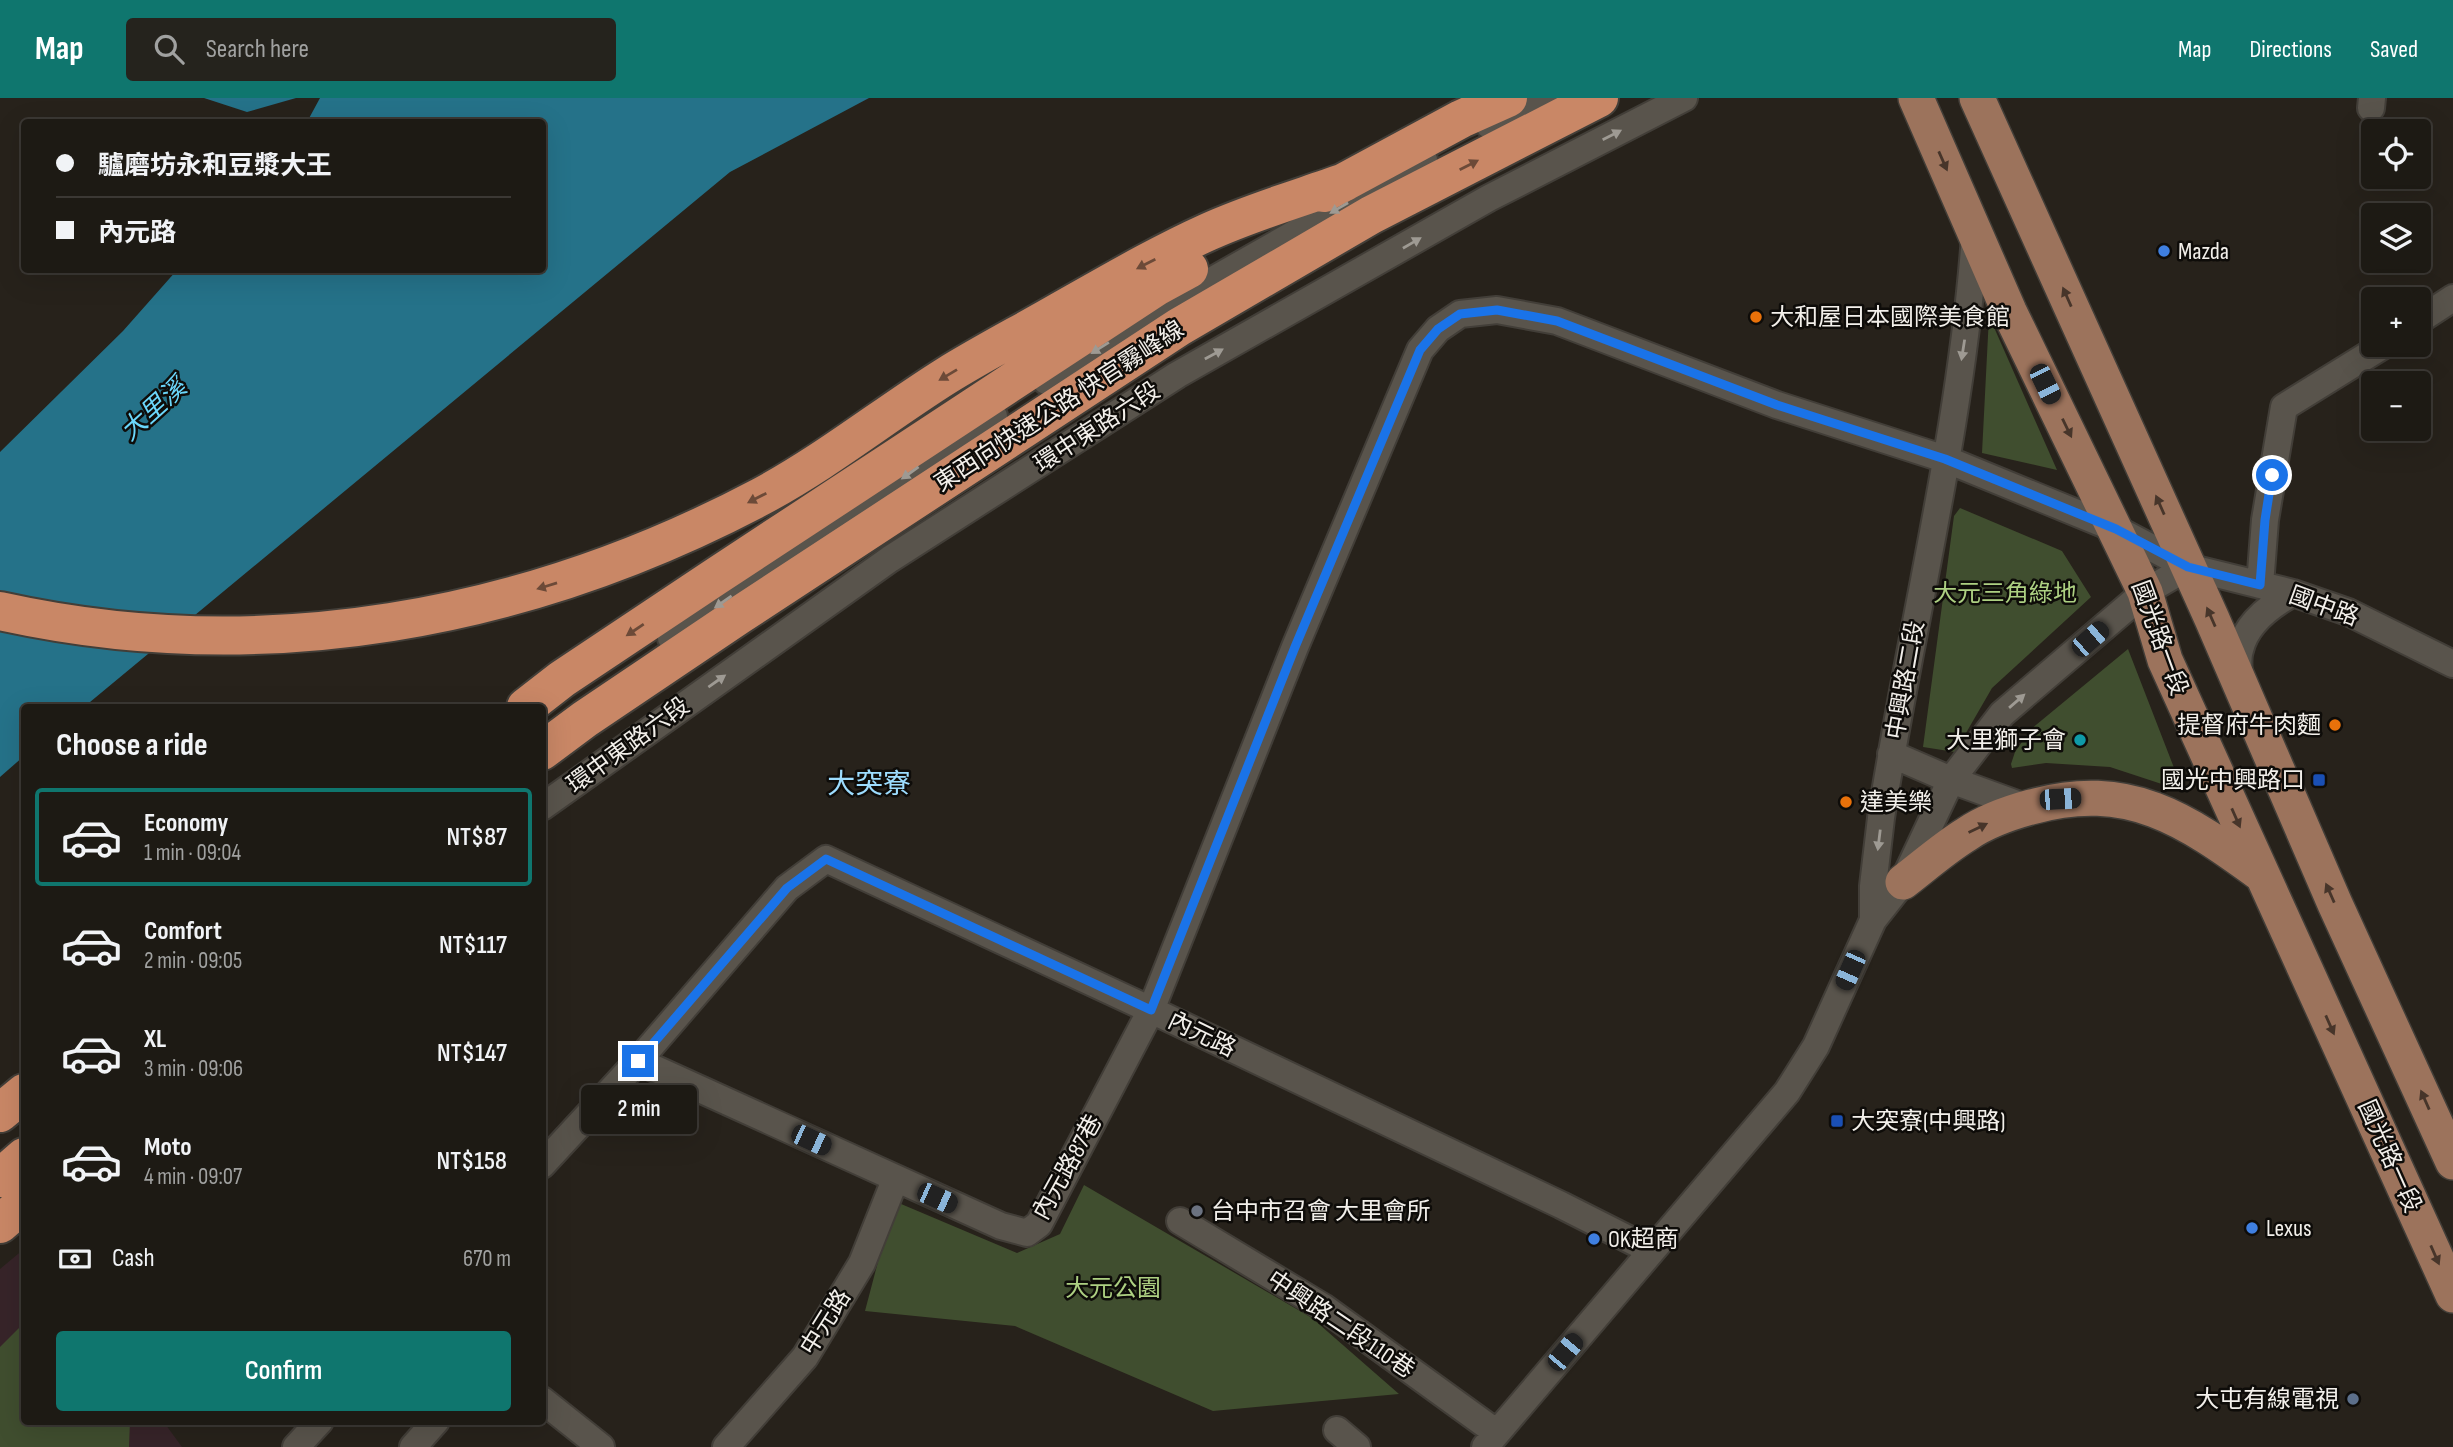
<!DOCTYPE html>
<html lang="en">
<head>
<meta charset="utf-8">
<style>
	:root { --surface:#1d1a14; --page:#25231d; --text:#f1f3f6; --muted:#a0a1a0; --line:#3b3834; --accent:#0f766e }
	body { margin:0; font-family:"Sofia Sans Condensed","Noto Sans TC",sans-serif; background:var(--page); color:var(--text); height:100vh; display:flex; flex-direction:column; font-size:26px; white-space:nowrap }
	* { box-sizing:border-box; margin:0 }
	p { font-size:23px; color:var(--muted) }
	.icon { flex:none; width:38px; height:38px; fill:none; stroke:currentColor; stroke-width:2; stroke-linecap:round; stroke-linejoin:round }
	.map { position:relative; flex:1; overflow:hidden }
	.side { position:absolute; left:21px; top:606px; width:525px; height:721px; display:flex; flex-direction:column; background:var(--surface); border-radius:7px; box-shadow:0 7px 28px #0002,0 0 0 2px var(--line) }
	.side>* { flex:none }
	.top-card { position:absolute; left:21px; top:21px; width:525px; height:154px; border-radius:7px; box-shadow:0 7px 28px #0002,0 0 0 2px var(--line); display:grid; align-content:center; height:154px; padding:0 35px; background:var(--surface) }
	.buttons { position:absolute; left:2361px; top:21px; display:grid; gap:14px }
	.buttons a { display:grid; place-items:center; width:70px; height:70px; border-radius:7px; background:var(--surface); box-shadow:0 7px 28px #0002,0 0 0 2px var(--line); font-size:35px }
	.end { position:absolute; width:32px; height:32px; margin:-16px; border:9px solid #1a73e8; background:#fff; box-shadow:0 0 0 4px #fff }
	.from { border-radius:50% }
	.bubble { position:absolute; height:49px; border-radius:7px; background:var(--surface); box-shadow:0 7px 28px #0002,0 0 0 2px var(--line); font-size:23px; font-weight:600; line-height:49px; text-align:center }
	.car { position:absolute; width:21px; height:42px; margin:-21px -10px; border-radius:9px; box-shadow:0 0 5px 2px #0007; background:linear-gradient(#222 24%,#8ab4d8 0 40%,#222 0 76%,#8ab4d8 0 86%,#222 0) }
	.top-card b { display:flex; align-items:center; gap:24px; height:66px; font-size:26px }
	.top-card b+b { border-top:2px solid var(--line) }
	.top-card i { width:18px; height:18px; background:var(--text) }
	ul { padding:0; list-style:none }
	li { display:flex; align-items:center; gap:21px; height:98px; margin:0 14px 10px; padding:0 21px; border:4px solid transparent; border-radius:7px }
	li div { flex:1 }
	li b { display:block; font-size:26px }
	li em { font-style:normal; font-weight:600 }
	li.on { border-color:var(--accent) }
	li>.icon { width:63px; height:63px; stroke-width:1.5 }
	h2 { padding:0 35px; font-size:32px; line-height:84px }
	.pay { display:flex; align-items:center; gap:18px; height:77px; padding:0 35px; font-size:26px }
	.pay p { margin-inline-start:auto }
	.action { display:flex; gap:14px; margin-top:auto; padding:14px 35px }
	.action a { flex:1; height:80px; border-radius:7px; background:var(--accent); color:#fff; font-size:28px; font-weight:600; line-height:80px; text-align:center }
	header { display:flex; align-items:center; gap:42px; box-sizing:border-box; height:98px; padding:0 35px; background:var(--accent); color:#fff }
	header strong { font-size:33px }
	nav { display:flex; gap:38px; margin-inline-start:auto; font-size:24px }
	.search { width:490px; height:63px; background:var(--page); display:flex; align-items:center; gap:18px; box-sizing:border-box; padding:0 24px; border-radius:7px; color:var(--muted); font-size:26px }
	.map>svg:first-child { display:block }
	.education { fill:#372429 }
	.green { fill:#404e2f }
	.water { fill:#257289 }
	.lines { fill:none; stroke-linecap:round; stroke-linejoin:round }
	.minor-casing { stroke:#423e38; stroke-width:30 }
	.major-casing { stroke:#423e38; stroke-width:38 }
	.highway-casing { stroke:#423e38; stroke-width:42 }
	.minor { stroke:#59544c; stroke-width:26 }
	.major { stroke:#9c735c; stroke-width:35 }
	.highway { stroke:#c98766; stroke-width:38 }
	.oneway { fill:#9e9a93 }
	.oneway2 { fill:#47352a }
	.oneway3 { fill:#6c4a38 }
	.route { stroke:#1a73e8; stroke-width:9 }
	.shop-dot { fill:#3f7fe0; stroke:#0e0c09; stroke-width:2.5 }
	.food-dot { fill:#e8710a; stroke:#0e0c09; stroke-width:2.5 }
	.culture-dot { fill:#0f9aa8; stroke:#0e0c09; stroke-width:2.5 }
	.transit-dot { fill:#1a4fb4; stroke:#0e0c09; stroke-width:2.5 }
	.worship-dot { fill:#6b7280; stroke:#0e0c09; stroke-width:2.5 }
	.service-dot { fill:#5c6f8a; stroke:#0e0c09; stroke-width:2.5 }
	.labels { text-anchor:middle; stroke-width:5; stroke-linejoin:round; paint-order:stroke }
	.poi-label { font-size:24px; fill:#f2efea; stroke:#0e0c09; text-anchor:start }
	.street-label { font-size:24px; fill:#f2efea; stroke:#0e0c09 }
	.park-label { font-size:24px; fill:#add082; stroke:#0e0c09 }
	.water-label { font-size:26px; font-style:italic; fill:#6bd7fb; stroke:#0e0c09 }
	.quarter-label { font-size:28px; fill:#9dddff; stroke:#0e0c09 }
</style>
</head>
<body>
<header>
<strong>Map</strong>
<div class="search"><svg class="icon" aria-label="search" viewBox="0 0 24 24"><circle cx="10" cy="10" r="6"/><path d="M15 15l6 6"/></svg>Search here</div>
<nav><a>Map</a><a>Directions</a><a>Saved</a></nav>
</header>
<div class="map">
<svg width="2453" height="1349" viewBox="0 0 2453 1349">
	<rect width="100%" height="100%" fill="#27221b"/>
	<path class="education" d="M24,1151V1323H163L182,1349H0V1171Z"/>
	<path class="green" d="M1989,218L2057,372L1982,355Z
		M1960,410L2062,453L2091,499L1992,590L1955,654L1923,649L1954,418Z
		M2128,551L2183,693L2110,669L2046,665L2012,670L2011,666L2015,654L2031,631Z
		M1084,1087L1312,1220L1399,1296L1213,1313L1015,1228L865,1213L894,1103L1017,1155L1060,1136Z
		M24,1225V1323H130L129,1349H0V1249Z"/>
	<path class="water" d="M204,0H296L247,14Z
		M320,0H869L730,74L84,609H24V658L0,679V354L123,233L177,172H542V24H307Z"/>
	<g class="lines">
		<defs>
			<path id="minor" d="M2371,10L2372,0
				M1489,27L1551,0
				M2418,223L2453,200
				M1046,283L1162,211L1424,62
				M2260,487L2265,422L2284,309L2384,247
				M671,540L994,318
				M2239,581C2239,572 2237,561 2240,552C2246,525 2271,507 2293,495
				M1891,656L1951,682L2028,710
				M542,709L890,461L1177,277L1489,100L1684,0
				M1873,822V788L1881,720C1911,526 1961,334 1975,138
				M638,963L1001,1128L1027,1135L1039,1126L1151,912L1295,549L1420,252L1438,231L1460,216L1497,212L1557,223L1777,307L1945,361L2116,431L2188,469L2293,495L2348,514L2453,566
				M542,1067L638,963L787,790L826,761L1151,912L1561,1107L1650,1152
				M1180,1123L1323,1209L1497,1335
				M542,1302L601,1349
				M1337,1332L1357,1349
				M296,1349L320,1323
				M413,1349L436,1323
				M726,1349L805,1259L862,1165L895,1082
				M1485,1349L1787,994L1816,948L1873,822L1903,784L1951,682L2002,616L2145,494L2188,469"/>
			<path id="major" d="M1916,0L2009,213L2145,494L2165,562L2453,1197
				M1977,0L2212,521L2335,806L2453,1064
				M1903,784C1924,768 1944,750 1967,736C1986,723 2009,715 2031,709C2129,682 2185,721 2262,777"/>
			<path id="highway" d="M1324,95L1461,21L1508,0
				M0,513C262,571 526,523 762,398C827,363 884,317 946,278C983,255 1022,235 1060,213C1108,186 1157,157 1208,134C1252,114 1300,100 1345,84
				M526,609L562,581L715,479L1156,189L1189,171
				M542,653L585,621L738,518L1179,229L1371,117L1599,0
				M0,1015L24,995
				M0,1080L24,1059
				M0,1126L24,1105"/>
		</defs>
		<use href="#minor" class="minor-casing"/>
		<use href="#major" class="major-casing"/>
		<use href="#highway" class="highway-casing"/>
		<use href="#minor" class="minor"/>
		<use href="#major" class="major"/>
		<use href="#highway" class="highway"/>
	</g>
	<defs><path id="oneway-solid" d="M-6-.8H1V-3.2L6.5 0L1 3.2V.8H-6Z" transform="scale(1.75)"/></defs>
	<g class="oneway">
		<use href="#oneway-solid" transform="translate(1612 37) rotate(-27)"/>
		<use href="#oneway-solid" transform="translate(1339 110) rotate(150)"/>
		<use href="#oneway-solid" transform="translate(1412 145) rotate(-30)"/>
		<use href="#oneway-solid" transform="translate(1100 250) rotate(148)"/>
		<use href="#oneway-solid" transform="translate(1963 252) rotate(99)"/>
		<use href="#oneway-solid" transform="translate(1214 256) rotate(-29)"/>
		<use href="#oneway-solid" transform="translate(910 375) rotate(145)"/>
		<use href="#oneway-solid" transform="translate(723 504) rotate(145)"/>
		<use href="#oneway-solid" transform="translate(717 583) rotate(-35)"/>
		<use href="#oneway-solid" transform="translate(2017 603) rotate(-41)"/>
		<use href="#oneway-solid" transform="translate(1879 742) rotate(97)"/>
	</g>
	<g class="oneway2">
		<use href="#oneway-solid" transform="translate(1943 63) rotate(66)"/>
		<use href="#oneway-solid" transform="translate(2067 199) rotate(-114)"/>
		<use href="#oneway-solid" transform="translate(2067 330) rotate(64)"/>
		<use href="#oneway-solid" transform="translate(2160 407) rotate(-114)"/>
		<use href="#oneway-solid" transform="translate(2211 519) rotate(-114)"/>
		<use href="#oneway-solid" transform="translate(2236 720) rotate(66)"/>
		<use href="#oneway-solid" transform="translate(1978 730) rotate(-26)"/>
		<use href="#oneway-solid" transform="translate(2330 795) rotate(-114)"/>
		<use href="#oneway-solid" transform="translate(2330 927) rotate(66)"/>
		<use href="#oneway-solid" transform="translate(2425 1002) rotate(-114)"/>
		<use href="#oneway-solid" transform="translate(2435 1157) rotate(66)"/>
	</g>
	<g class="oneway3">
		<use href="#oneway-solid" transform="translate(1469 67) rotate(-27)"/>
		<use href="#oneway-solid" transform="translate(1146 166) rotate(153)"/>
		<use href="#oneway-solid" transform="translate(948 277) rotate(149)"/>
		<use href="#oneway-solid" transform="translate(757 400) rotate(153)"/>
		<use href="#oneway-solid" transform="translate(547 488) rotate(163)"/>
		<use href="#oneway-solid" transform="translate(635 532) rotate(146)"/>
	</g>
	<g class="lines">
		<path class="route" d="M638,963L787,790L826,761L1151,912L1295,549L1420,252L1438,231L1460,216L1497,212L1557,223L1777,307L1945,361L2116,431L2188,469L2260,487L2265,422L2272,377"/>
	</g>
	<g class="shop-dot">
		<circle cx="2164" cy="153" r="7"/>
		<circle cx="2252" cy="1130" r="7"/>
		<circle cx="1594" cy="1141" r="7"/>
	</g>
	<g class="food-dot">
		<circle cx="1756" cy="219" r="7"/>
		<circle cx="2335" cy="627" r="7"/>
		<circle cx="1846" cy="704" r="7"/>
	</g>
	<circle class="culture-dot" cx="2080" cy="642" r="7"/>
	<g class="transit-dot">
		<rect x="2312" y="675" width="14" height="14" rx="3.5"/>
		<rect x="1830" y="1016" width="14" height="14" rx="3.5"/>
	</g>
	<circle class="worship-dot" cx="1197" cy="1113" r="7"/>
	<circle class="service-dot" cx="2353" cy="1301" r="7"/>
	<g class="labels">
		<g class="poi-label">
			<text x="2178" y="161">Mazda</text>
			<text x="1770" y="227">大和屋日本國際美食館</text>
			<text x="2321" y="635" text-anchor="end">提督府牛肉麵</text>
			<text x="2066" y="650" text-anchor="end">大里獅子會</text>
			<text x="2305" y="690" text-anchor="end">國光中興路口</text>
			<text x="1860" y="712">達美樂</text>
			<text x="1851" y="1031">大突寮(中興路)</text>
			<text x="1211" y="1121">台中市召會 大里會所</text>
			<text x="2266" y="1138">Lexus</text>
			<text x="1608" y="1149">OK超商</text>
			<text x="2339" y="1309" text-anchor="end">大屯有線電視</text>
		</g>
		<g class="street-label">
			<text transform="translate(1059 308) rotate(-33)" y="8">東西向快速公路 快官霧峰線</text>
			<text transform="translate(1097 329) rotate(-33)" y="8">環中東路六段</text>
			<text transform="translate(2324 508) rotate(20)" y="8">國中路</text>
			<text transform="translate(2160 540) rotate(70)" y="8">國光路一段</text>
			<text transform="translate(1905 582) rotate(-80)" y="8">中興路二段</text>
			<text transform="translate(628 647) rotate(-36)" y="8">環中東路六段</text>
			<text transform="translate(1202 936) rotate(26)" y="8">內元路</text>
			<text transform="translate(2390 1058) rotate(66)" y="8">國光路一段</text>
			<text transform="translate(1067 1069) rotate(-61)" y="8">內元路87巷</text>
			<text transform="translate(825 1224) rotate(-58)" y="8">中元路</text>
			<text transform="translate(1341 1226) rotate(34)" y="8">中興路二段110巷</text>
		</g>
		<g class="park-label">
			<text x="2005" y="503">大元三角綠地</text>
			<text x="1113" y="1198">大元公園</text>
		</g>
		<g class="water-label">
			<text transform="translate(153 311) rotate(-42)" y="9">大里溪</text>
		</g>
		<g class="quarter-label">
			<text x="869" y="695">大突寮</text>
		</g>
	</g>
</svg>
<div class="buttons">
<a><svg class="icon" aria-label="locate" viewBox="0 0 24 24"><circle cx="12" cy="12" r="6"/><path d="M12 2v4M12 18v4M2 12h4M18 12h4"/></svg></a>
<a><svg class="icon" aria-label="layers" viewBox="0 0 24 24"><path d="M12 4l9 5-9 5-9-5zM3 14l9 5 9-5"/></svg></a>
<a>+</a>
<a>−</a>
</div>
<i class="end from" style="left:2272px;top:377px"></i>
<i class="end" style="left:638px;top:963px"></i>
<div class="bubble" style="left:581px;top:987px;width:116px">2 min</div>
<i class="car" style="left:2045px;top:286px;rotate:154deg"></i>
<i class="car" style="left:2090px;top:541px;rotate:49deg"></i>
<i class="car" style="left:2060px;top:701px;rotate:87deg"></i>
<i class="car" style="left:1850px;top:872px;rotate:204deg"></i>
<i class="car" style="left:811px;top:1042px;rotate:115deg"></i>
<i class="car" style="left:937px;top:1100px;rotate:114deg"></i>
<i class="car" style="left:1565px;top:1254px;rotate:40deg"></i>
<div class="top-card">
<b><i class="from"></i>驢磨坊永和豆漿大王</b>
<b><i></i>內元路</b>
</div>
<section class="side">
<h2>Choose a ride</h2>
<ul>
<li class="on"><svg class="icon" aria-label="car" viewBox="0 0 24 24"><path d="M5 17H2v-5l4-1 3-4h7l3 4 3 1v5h-3M9 17h6M6 11h13"/><circle cx="7" cy="17" r="2"/><circle cx="17" cy="17" r="2"/></svg><div><b>Economy</b><p>1 min · 09:04</p></div><em>NT$87</em></li>
<li><svg class="icon" aria-label="car" viewBox="0 0 24 24"><path d="M5 17H2v-5l4-1 3-4h7l3 4 3 1v5h-3M9 17h6M6 11h13"/><circle cx="7" cy="17" r="2"/><circle cx="17" cy="17" r="2"/></svg><div><b>Comfort</b><p>2 min · 09:05</p></div><em>NT$117</em></li>
<li><svg class="icon" aria-label="car" viewBox="0 0 24 24"><path d="M5 17H2v-5l4-1 3-4h7l3 4 3 1v5h-3M9 17h6M6 11h13"/><circle cx="7" cy="17" r="2"/><circle cx="17" cy="17" r="2"/></svg><div><b>XL</b><p>3 min · 09:06</p></div><em>NT$147</em></li>
<li><svg class="icon" aria-label="car" viewBox="0 0 24 24"><path d="M5 17H2v-5l4-1 3-4h7l3 4 3 1v5h-3M9 17h6M6 11h13"/><circle cx="7" cy="17" r="2"/><circle cx="17" cy="17" r="2"/></svg><div><b>Moto</b><p>4 min · 09:07</p></div><em>NT$158</em></li>
</ul>
<div class="pay"><svg class="icon" aria-label="cash" viewBox="0 0 24 24"><path d="M3 7h18v10H3z"/><circle cx="12" cy="12" r="2"/></svg>Cash<p>670 m</p></div>
<div class="action"><a>Confirm</a></div>
</section>
</div>
</body>
</html>
